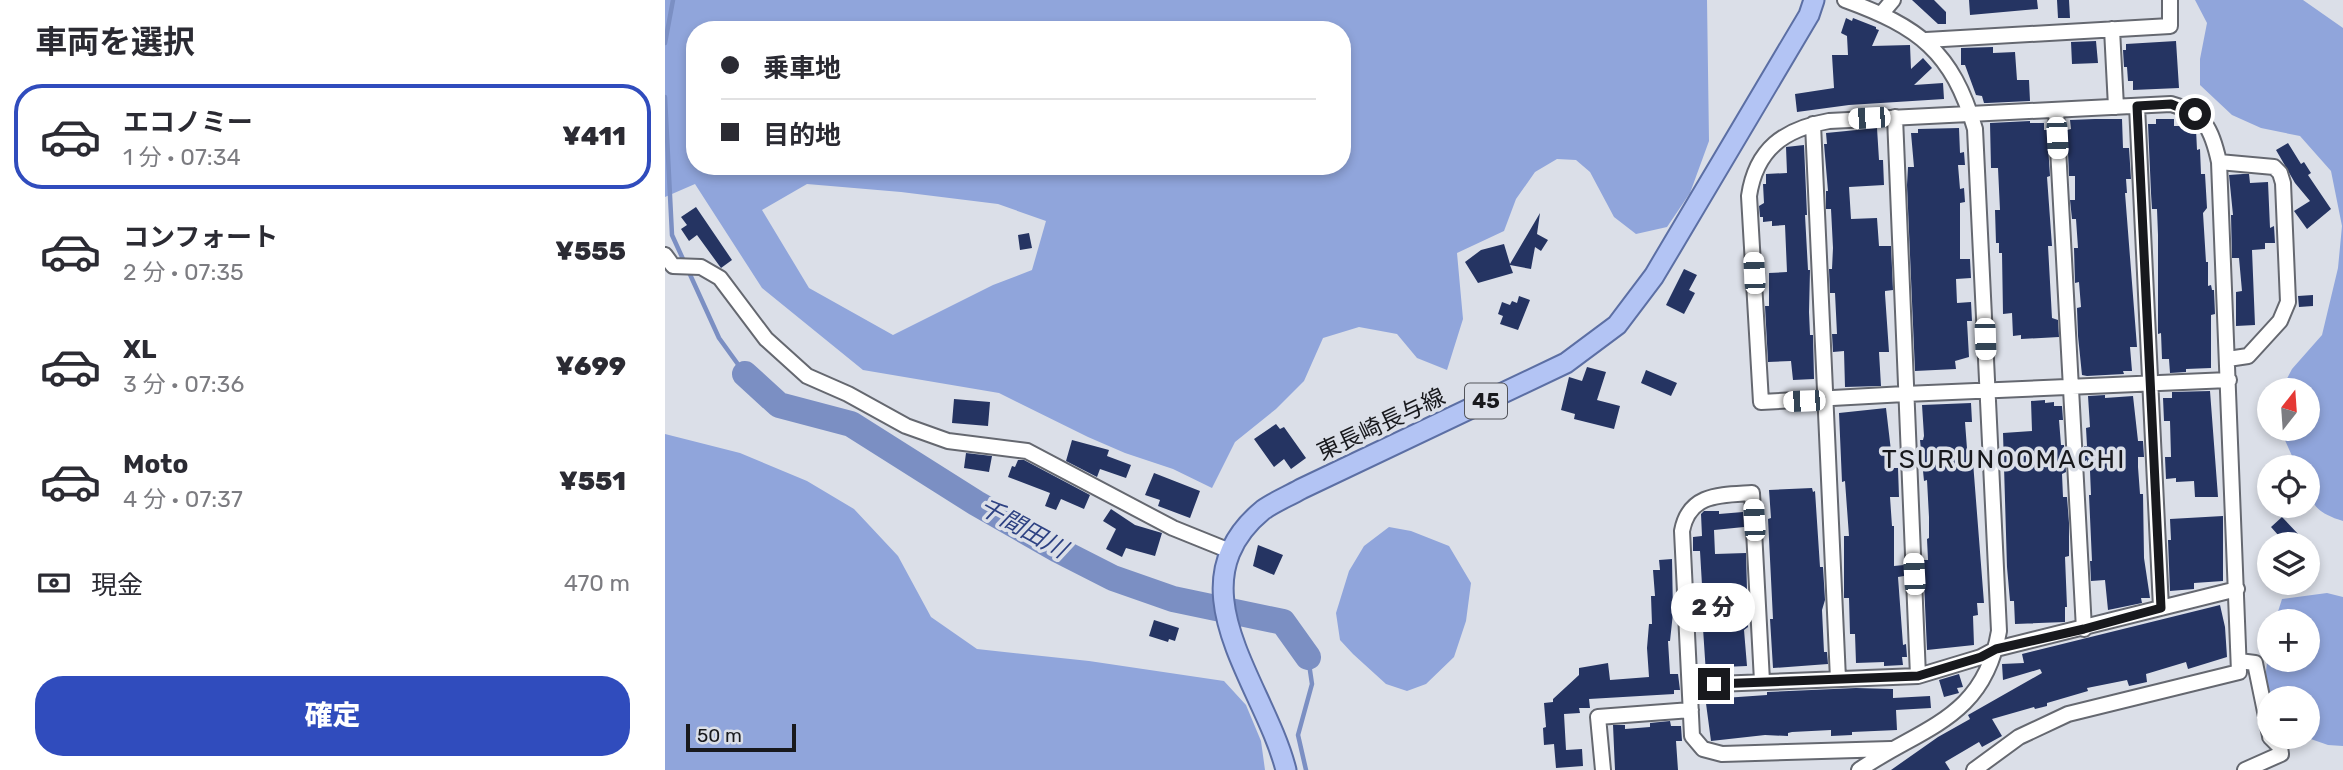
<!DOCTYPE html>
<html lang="ja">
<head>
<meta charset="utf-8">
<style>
	:root { --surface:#fff; --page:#f7f7f7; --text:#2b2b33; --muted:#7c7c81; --line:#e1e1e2; --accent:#304cbd }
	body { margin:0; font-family:Rubik,"Noto Sans JP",sans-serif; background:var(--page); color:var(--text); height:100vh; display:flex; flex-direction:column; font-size:26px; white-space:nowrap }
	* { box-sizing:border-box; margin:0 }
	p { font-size:23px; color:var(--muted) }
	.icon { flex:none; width:38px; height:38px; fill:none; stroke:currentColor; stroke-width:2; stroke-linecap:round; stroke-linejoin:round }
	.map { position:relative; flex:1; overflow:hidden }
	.side { display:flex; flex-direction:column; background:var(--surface); width:665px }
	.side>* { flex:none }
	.guide { position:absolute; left:21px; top:21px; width:665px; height:154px; border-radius:28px; box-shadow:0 4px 10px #0003; display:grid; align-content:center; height:154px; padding:0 35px; background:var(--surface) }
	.needle { width:46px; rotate:17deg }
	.tools { position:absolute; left:1592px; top:378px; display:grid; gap:14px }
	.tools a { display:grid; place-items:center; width:63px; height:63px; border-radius:50%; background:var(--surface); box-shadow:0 4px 10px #0003; font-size:35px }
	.scale { position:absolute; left:21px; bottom:18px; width:110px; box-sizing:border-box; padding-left:7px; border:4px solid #18191d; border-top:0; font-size:19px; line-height:24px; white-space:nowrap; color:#18191d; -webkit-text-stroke:5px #dbdfe8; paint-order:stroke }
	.end { position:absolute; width:32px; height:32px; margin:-16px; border:9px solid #18191d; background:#fff; box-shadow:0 0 0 4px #fff }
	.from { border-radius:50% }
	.bubble { position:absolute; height:49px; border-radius:24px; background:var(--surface); box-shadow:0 4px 10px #0003; font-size:23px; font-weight:800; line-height:49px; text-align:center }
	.car { position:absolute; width:21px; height:42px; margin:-21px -10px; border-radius:9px; box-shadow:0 0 5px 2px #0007; background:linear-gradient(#fff 24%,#345 0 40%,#fff 0 76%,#345 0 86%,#fff 0) }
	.guide b { display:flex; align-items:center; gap:24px; height:66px; font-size:26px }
	.guide b+b { border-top:2px solid var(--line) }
	.guide i { width:18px; height:18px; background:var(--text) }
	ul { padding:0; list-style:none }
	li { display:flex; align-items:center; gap:21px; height:105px; margin:0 14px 10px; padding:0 21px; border:4px solid transparent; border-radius:28px }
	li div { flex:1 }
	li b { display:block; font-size:26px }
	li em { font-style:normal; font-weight:800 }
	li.current { border-color:var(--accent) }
	li>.icon { width:63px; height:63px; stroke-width:1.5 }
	h2 { padding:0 35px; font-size:32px; line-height:84px }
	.pay { display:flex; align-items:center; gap:18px; height:77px; padding:0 35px; font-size:26px }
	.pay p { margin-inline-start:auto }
	.primary-button { display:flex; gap:14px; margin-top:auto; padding:14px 35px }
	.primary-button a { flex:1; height:80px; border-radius:28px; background:var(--accent); color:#fff; font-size:28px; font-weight:800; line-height:80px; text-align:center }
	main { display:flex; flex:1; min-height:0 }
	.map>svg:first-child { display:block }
	.forest { fill:#90a5db; fill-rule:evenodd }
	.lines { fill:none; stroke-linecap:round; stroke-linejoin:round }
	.stream { stroke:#7b8fc3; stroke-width:4.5 }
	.river { stroke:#7b8fc3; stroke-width:26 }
	.building { fill:#253462 }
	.minor-casing { stroke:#656870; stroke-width:18 }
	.major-casing { stroke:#5c6fa4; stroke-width:23 }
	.minor { stroke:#fff; stroke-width:14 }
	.major { stroke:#b3c4f4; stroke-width:19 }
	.route { stroke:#18191d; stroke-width:9 }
	.labels { text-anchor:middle; stroke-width:7; stroke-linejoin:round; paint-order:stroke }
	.shield { fill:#dbdfe8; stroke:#52545a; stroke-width:2 }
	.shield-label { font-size:21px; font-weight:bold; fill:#18191d }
	.street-label { font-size:23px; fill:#18191d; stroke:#dbdfe8 }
	.water-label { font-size:24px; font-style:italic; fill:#2e4283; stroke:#dbdfe8 }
	.quarter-label { font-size:26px; letter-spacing:2px; fill:#18191d; stroke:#dbdfe8 }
</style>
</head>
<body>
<main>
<section class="side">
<h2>車両を選択</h2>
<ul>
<li class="current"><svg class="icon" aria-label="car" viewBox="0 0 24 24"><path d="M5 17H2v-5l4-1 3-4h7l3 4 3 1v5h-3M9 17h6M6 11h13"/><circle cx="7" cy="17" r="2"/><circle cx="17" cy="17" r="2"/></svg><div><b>エコノミー</b><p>1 分 · 07:34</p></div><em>¥411</em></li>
<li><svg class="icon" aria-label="car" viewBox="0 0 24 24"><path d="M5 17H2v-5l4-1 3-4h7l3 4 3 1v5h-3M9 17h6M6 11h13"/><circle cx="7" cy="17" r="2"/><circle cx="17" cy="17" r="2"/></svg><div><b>コンフォート</b><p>2 分 · 07:35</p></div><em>¥555</em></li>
<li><svg class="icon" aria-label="car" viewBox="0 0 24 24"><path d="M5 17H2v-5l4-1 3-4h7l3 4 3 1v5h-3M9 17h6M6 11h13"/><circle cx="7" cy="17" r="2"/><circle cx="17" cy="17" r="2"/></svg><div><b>XL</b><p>3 分 · 07:36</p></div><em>¥699</em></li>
<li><svg class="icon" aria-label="car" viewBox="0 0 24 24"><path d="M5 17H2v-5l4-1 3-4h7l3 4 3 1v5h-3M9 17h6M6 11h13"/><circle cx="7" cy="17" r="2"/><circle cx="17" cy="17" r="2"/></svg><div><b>Moto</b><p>4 分 · 07:37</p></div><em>¥551</em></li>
</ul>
<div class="pay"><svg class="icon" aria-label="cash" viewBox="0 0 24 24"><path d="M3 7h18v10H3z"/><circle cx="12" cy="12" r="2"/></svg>現金<p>470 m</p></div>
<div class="primary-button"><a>確定</a></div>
</section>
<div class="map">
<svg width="1678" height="770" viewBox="0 0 1678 770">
	<rect width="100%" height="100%" fill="#dbdfe8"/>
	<path class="forest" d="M0,0H1042L1044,141L1025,193L1002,227L971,234L949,217L925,172L911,160L892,159L870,172L851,199L839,231L792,253L798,319L782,370L752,358L732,334L694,327L658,338L639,381L611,409L570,442L547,488L508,469L460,453L423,437L334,393L198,370L97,288L30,184L0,197ZM30,30H677V166H30ZM142,184L236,192L333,204L381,221L367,270L328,285L228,335L144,288L97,210Z
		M1530,0H1638L1678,28V521C1645,511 1643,499 1643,467H1632L1615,429H1643V390H1616L1627,369L1657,335L1673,268L1677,226L1666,171L1635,136L1596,128L1567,115L1535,85V59L1542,23Z
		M0,434L75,453L142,481L189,509L233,556L266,617L312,649L424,661L559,681L581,705L596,741L600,770H0Z
		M724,527L746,531L784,546L806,583L801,621L789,657L761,684L742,691L721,684L688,654L675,640L671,613L684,571L699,546Z
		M1662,593L1678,597V746L1663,745L1640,737H1643V698H1605V703L1599,688L1605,638V660H1643V621H1610L1617,599Z"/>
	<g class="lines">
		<path class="stream" d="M0,43L8,0
			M0,97L7,235L54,338L80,374
			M641,770L633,735L647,684L643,657"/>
		<path class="river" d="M80,374L114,405L186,424L311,503L393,550L448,578L508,599L618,622L643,657"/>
	</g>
	<path class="building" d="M1247,0H1269L1281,12V24H1273Z
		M1304,0H1372L1373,9L1305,15Z
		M1392,0H1404L1405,18H1393Z
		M1181,18L1187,21L1188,18L1211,27V29L1214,30L1207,46L1245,45L1246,69L1258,58L1267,68L1249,85L1278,83L1279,99L1184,105L1132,112L1130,94L1169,88L1167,55H1183L1182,36L1176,33Z
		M1431,41L1433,63L1407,64L1406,42Z
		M1511,41L1514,88L1468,90V81H1463L1462,67H1459L1458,50H1461V44Z
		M1328,47V53L1350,52L1352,80H1364L1365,101L1322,103H1319L1317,96L1311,95L1300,65H1296V48Z
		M1430,119H1457L1458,148H1464L1466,179H1461L1462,193H1460L1472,347H1465L1467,371H1458L1459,374L1422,376L1417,375L1413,336L1412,308L1416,307L1414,282L1410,283L1409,248H1413L1411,219H1407L1405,200H1410V176H1404L1402,130L1406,129L1405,120Z
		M1491,119H1509V126H1522V129H1531L1532,150L1535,149L1536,174H1540L1542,208L1538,213L1541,262H1543V286L1546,285L1547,290H1549L1550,314L1546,315V368L1521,369V372L1505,373L1504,359H1497L1496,333L1493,334V235L1492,209H1487L1486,193L1483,124H1491Z
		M1365,121V123H1379V130H1382L1385,176L1382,177L1387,246H1383L1387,318L1393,320L1394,337L1356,339V335L1348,336L1347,313L1338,314L1337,253H1334V243H1331L1330,210H1335L1333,168H1326L1325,123Z
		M1212,128L1214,160H1218L1219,185L1184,187L1186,219L1212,218L1214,246H1226L1228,290L1220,291V294L1224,352H1214L1216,386L1180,387L1179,351L1168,352L1167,334H1172L1170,293H1165L1164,269H1167L1168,248L1166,209H1161V191H1163L1159,144H1162L1161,133Z
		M1294,128L1295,153L1299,152L1300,165H1293L1295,189L1299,188L1300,202L1295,203V259H1305L1306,278L1291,279L1292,303L1306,302L1307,321H1302L1304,357L1290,361L1291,369L1250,371L1242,185L1243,167H1249L1246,133H1253V129Z
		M1623,143L1636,164L1639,162L1646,173L1643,175L1666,209L1642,229L1629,211L1645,201L1630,183L1611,150Z
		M1139,145L1142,215H1140L1143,270H1145L1144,312L1145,335H1148L1149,379L1128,380L1126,361L1103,362L1100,306H1104V273L1122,272L1120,225L1107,226V221L1098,222V217H1095L1094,206L1099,203L1098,184H1101V174L1122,173L1121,147Z
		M1578,174H1584L1585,183L1603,182L1605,228L1609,226L1610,243H1600V249L1587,250L1590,325L1571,326V292L1577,291L1574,258H1567L1566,215H1568L1564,175Z
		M31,207L67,260L56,268L32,235L24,241L16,229L22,225L16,217Z
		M875,213L872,234L883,240L876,251L870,247L866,269L845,265L848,273L813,283L800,262L816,250L839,244L845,264Z
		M364,233L367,248L355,250L353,235Z
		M1019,269L1032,275L1024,290L1030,293L1019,314L1001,305Z
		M1648,295V306L1634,307L1633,296Z
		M854,296L865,300L853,330L835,324L838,316L833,314L837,302L845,305L847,301L852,303Z
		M922,367L941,372L932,400L955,406L949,429L909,419L910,414L896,410L904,377L917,381Z
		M981,370L1012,383L1006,396L976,383Z
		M1545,391L1553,497H1530L1529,481L1511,482V478L1501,479L1500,457H1506L1505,421H1499L1498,398H1507V392Z
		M1440,395V398L1468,396L1473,441H1478L1479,457H1473V467L1475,494H1478L1479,558L1485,598H1476L1477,603L1443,610L1440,580L1426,581L1425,561H1427L1424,495H1426L1425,471H1422V460L1420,461L1419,446H1422L1421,428L1425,427L1423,396Z
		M289,399L325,402L323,426L287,423Z
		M1380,400V403L1389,402V406H1397L1398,420H1394L1396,445H1399L1401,472L1397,474L1398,497H1402L1404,523V556L1400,557L1402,607H1400V622L1350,624L1349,601H1345L1342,567L1338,433L1367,431L1366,401Z
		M1306,403L1307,422H1300L1303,462H1308L1319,603H1312L1313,615L1308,616L1309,645L1262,650L1258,560H1263L1262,539L1264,538V517L1262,480L1259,481L1255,440H1258L1259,436L1257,405Z
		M1221,408L1228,468H1233L1234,497H1225L1227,526H1229V566L1239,565V576L1233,577L1238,645L1241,644L1242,657H1237L1238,665L1219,666V662L1191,663L1190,634H1185L1184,598H1179V536H1184L1180,481L1177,482L1174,413Z
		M611,424L615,429L619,427L641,458L626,469L619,459L609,467L589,439Z
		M407,440L444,450L442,456L466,465L461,478L435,469L432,477L401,461Z
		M301,453L327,456L324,472L299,468Z
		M353,460H359L425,495L419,509L396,499L391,510L380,506L385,493L343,477L347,466L350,467Z
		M489,473L535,491L525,518L493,506L495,500L480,495Z
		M1147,488L1148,492L1150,491L1155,567H1158L1160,600L1157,610L1159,652H1162L1163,664L1108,668L1105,619H1108L1103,519L1106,518L1104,490Z
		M446,509L470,525L497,533L490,556L461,548L457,557L441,549L451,529L438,521Z
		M1039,511H1054V514L1078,512L1079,527L1049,530L1050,554L1081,553L1083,627L1079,630L1082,666L1058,667V673L1041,674L1037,613H1033L1031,585H1037L1035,551H1028V537L1037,536L1036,514Z
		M1558,516V581L1529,583V589L1505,591L1503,540H1506L1505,519Z
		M1617,517L1635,536L1625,544H1621L1606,527Z
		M593,545L618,555L609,575L588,566Z
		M1007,559L1008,613L1005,641H1003L1005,674H1013L1015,690H1009V694L924,699L925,708H914L915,713L899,714L901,750L917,749L918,766L891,768L889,744L879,745L878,728L881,727L879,703L888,702V699L914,675V668L943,663L945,680L984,677L982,648L984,624H987L986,596H990L988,570H995L994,560Z
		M1555,605L1560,627L1562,657L1523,669L1521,662L1481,674L1482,682L1464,686L1462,680L1422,688L1423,691L1382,703V706L1370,709L1369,707L1327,719L1337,736L1317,747L1314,742L1280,762L1285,770H1226L1273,737L1305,719L1303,715L1377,673L1375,669L1338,680L1337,664L1359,663L1357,654Z
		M489,620L514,628L510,641L504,639L503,642L484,636Z
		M1294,674L1298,687L1292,688L1294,693L1279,697L1274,680Z
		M1191,688L1228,689V698L1265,696L1266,708L1231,710L1232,730L1187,732V735L1166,736V730L1127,732L1123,733V736L1100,735L1046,741L1040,696L1059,694V698L1102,695V692Z
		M1005,721L1006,726H1016L1017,741H1011L1013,770H950L948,725H960V729L985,727V723Z"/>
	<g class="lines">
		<defs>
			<path id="minor" d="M1180,0C1254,27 1287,51 1310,129L1334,631C1319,719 1257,727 1194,770
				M1217,13L1228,0
				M1447,29L1451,107
				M1261,40L1505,26V0
				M1472,106L1496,608
				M1391,111L1419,629
				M1230,117L1253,676
				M1148,124L1173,679
				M1554,162L1609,167L1615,173L1618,183L1623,302L1615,321L1583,356L1563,359
				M0,255L8,266L36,267L55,278L101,339L142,376L183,394L241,426L283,441L362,451L508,528L565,551
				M1574,661L1590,663L1605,736
				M1097,681L1087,493C1056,495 1024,493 1017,531L1027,736L1038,749L1057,754L1226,749
				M1025,685L1253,676L1316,657L1331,649L1572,589
				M938,770L933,717L1026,710
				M1309,770L1354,737L1403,714L1574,672L1554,162C1547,130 1540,113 1506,104L1164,121C1119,129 1091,149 1084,196L1096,402L1240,394L1564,380
				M1580,770L1616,754L1615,747L1605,737"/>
			<path id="major" d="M621,770C599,683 506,586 598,510C609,502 624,496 636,489L901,363L952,325L989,276L1144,15L1149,0"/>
		</defs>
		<use href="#minor" class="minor-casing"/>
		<use href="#major" class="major-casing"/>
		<use href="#minor" class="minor"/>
		<use href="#major" class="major"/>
	</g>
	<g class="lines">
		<path class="route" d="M1049,684L1253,676L1316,657L1331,649L1419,629L1496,608L1472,106L1506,104L1530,114"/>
	</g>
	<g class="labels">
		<rect class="shield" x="800" y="383.5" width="42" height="35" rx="5"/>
		<g class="shield-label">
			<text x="821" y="408">45</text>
		</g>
		<g class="street-label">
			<text transform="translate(716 424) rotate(-25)" y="8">東長崎長与線</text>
		</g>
		<g class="water-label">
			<text transform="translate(358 528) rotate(29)" y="8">千間田川</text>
		</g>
		<g class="quarter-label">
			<text x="1339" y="468">TSURUNOOMACHI</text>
		</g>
	</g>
</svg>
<div class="tools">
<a><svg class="needle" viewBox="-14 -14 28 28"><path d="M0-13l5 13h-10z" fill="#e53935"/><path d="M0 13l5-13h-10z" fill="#7c7c81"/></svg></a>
<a><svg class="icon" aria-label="locate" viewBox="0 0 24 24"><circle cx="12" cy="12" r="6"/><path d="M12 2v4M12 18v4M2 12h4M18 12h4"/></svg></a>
<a><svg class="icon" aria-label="layers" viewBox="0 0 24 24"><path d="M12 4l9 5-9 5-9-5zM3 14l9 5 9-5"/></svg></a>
<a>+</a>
<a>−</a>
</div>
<div class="scale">50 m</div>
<i class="end from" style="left:1530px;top:114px"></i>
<i class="end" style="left:1049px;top:684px"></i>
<div class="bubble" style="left:1006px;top:583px;width:84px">2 分</div>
<i class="car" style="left:1204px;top:118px;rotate:267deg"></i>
<i class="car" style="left:1392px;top:138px;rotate:177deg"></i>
<i class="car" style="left:1089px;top:273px;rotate:357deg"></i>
<i class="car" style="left:1320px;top:339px;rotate:178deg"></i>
<i class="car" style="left:1139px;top:401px;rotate:268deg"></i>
<i class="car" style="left:1089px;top:520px;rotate:357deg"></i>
<i class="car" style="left:1249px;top:574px;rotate:357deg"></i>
<div class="guide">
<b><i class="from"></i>乗車地</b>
<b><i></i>目的地</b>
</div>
</div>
</main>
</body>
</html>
